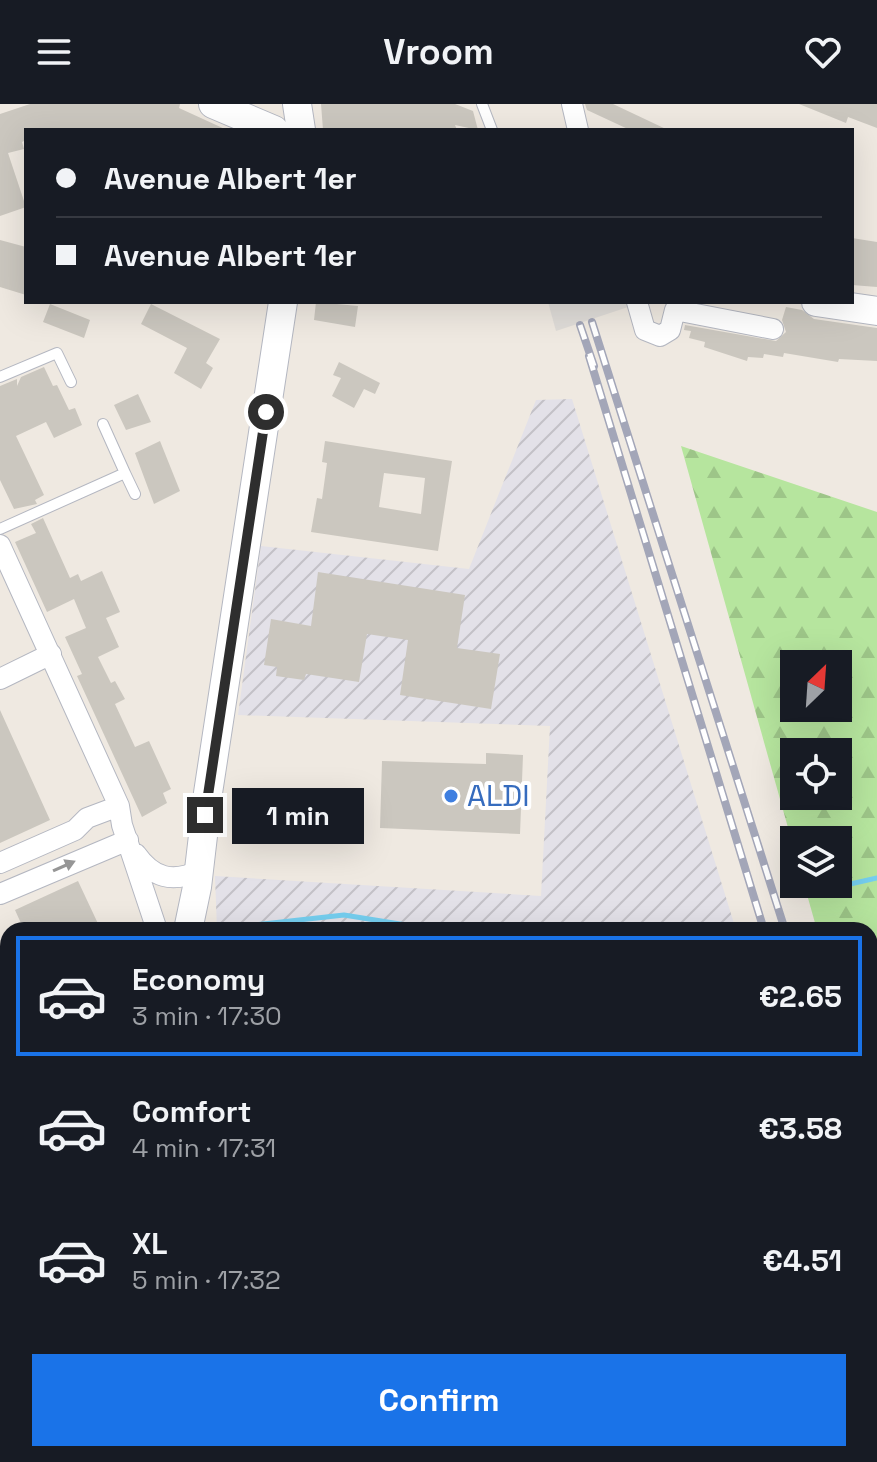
<!DOCTYPE html>
<html lang="en">
<head>
<meta charset="utf-8">
<style>
	:root { --surface:#171b24; --page:#20242c; --text:#f1f3f6; --muted:#9ea1a6; --line:#363941; --accent:#1a73e8 }
	body { margin:0; font-family:"Space Grotesk",sans-serif; background:var(--page); color:var(--text); height:100vh; display:flex; flex-direction:column; font-size:30px; white-space:nowrap }
	* { box-sizing:border-box; margin:0 }
	p { font-size:26px; color:var(--muted) }
	.icon { flex:none; width:44px; height:44px; fill:none; stroke:currentColor; stroke-width:2; stroke-linecap:round; stroke-linejoin:round }
	.map { position:relative; flex:1; overflow:hidden }
	.side { position:absolute; left:0px; top:818px; width:878px; height:540px; display:flex; flex-direction:column; background:var(--surface); border-radius:24px 24px 0 0; box-shadow:0 8px 32px #0002 }
	.side>* { flex:none }
	.guide { position:absolute; left:24px; top:24px; width:830px; height:176px; border-radius:0px; box-shadow:0 8px 32px #0002; display:grid; align-content:center; height:176px; padding:0 32px; background:var(--surface) }
	.needle { width:52px; rotate:25deg }
	.fabs { position:absolute; left:780px; top:546px; display:grid; gap:16px }
	.fabs a { display:grid; place-items:center; width:72px; height:72px; border-radius:0px; background:var(--surface); box-shadow:0 8px 32px #0002; font-size:40px }
	.end { position:absolute; width:36px; height:36px; margin:-18px; border:10px solid #2e2e2e; background:#fff; box-shadow:0 0 0 4px #fff }
	.from { border-radius:50% }
	.bubble { position:absolute; height:56px; border-radius:0px; background:var(--surface); box-shadow:0 8px 32px #0002; font-size:26px; font-weight:700; line-height:56px; text-align:center }
	.guide b { display:flex; align-items:center; gap:28px; height:76px; font-size:30px }
	.guide b+b { border-top:2px solid var(--line) }
	.guide i { width:20px; height:20px; background:var(--text) }
	ul { padding:14px 0 0; list-style:none }
	li { display:flex; align-items:center; gap:24px; height:120px; margin:0 16px 12px; padding:0 16px; border:4px solid transparent; border-radius:0px }
	li div { flex:1 }
	li b { display:block; font-size:30px }
	li em { font-style:normal; font-weight:700 }
	li.on { border-color:var(--accent) }
	li>.icon { width:72px; height:72px; stroke-width:1.5 }
	.cta { display:flex; gap:16px; margin-top:auto; padding:16px 32px }
	.cta a { flex:1; height:92px; border-radius:0px; background:var(--accent); color:#fff; font-size:32px; font-weight:700; line-height:92px; text-align:center }
	header { display:flex; justify-content:space-between; align-items:center; height:104px; padding:0 32px; background:var(--surface); font-size:36px; font-weight:700 }
	.map>svg:first-child { display:block }
	.industrial { fill:url(#industrial-furrows) }
	.grass { fill:url(#grass-tufts) }
	.forest { fill:url(#forest-firs); fill-rule:evenodd }
	.plaza { fill:#dfdcd8 }
	.lines { fill:none; stroke-linecap:round; stroke-linejoin:round }
	.stream { stroke:#75cff0; stroke-width:5 }
	.building { fill:#cbc7bf; fill-rule:evenodd }
	.lane-casing { stroke:#b4b7c1; stroke-width:12 }
	.street-casing { stroke:#b4b7c1; stroke-width:22 }
	.secondary-casing { stroke:#b4b7c1; stroke-width:30 }
	.lane { stroke:#fff; stroke-width:10 }
	.street { stroke:#fff; stroke-width:20 }
	.secondary { stroke:#fff; stroke-width:28 }
	.rail-casing { stroke:#a3a6b8; stroke-width:8 }
	.rail { stroke:#fff; stroke-width:5; stroke-dasharray:15; stroke-linecap:butt }
	.oneway { fill:#969696 }
	.route { stroke:#2e2e2e; stroke-width:10 }
	.shop-dot { fill:#3f7fe0; stroke:#fff; stroke-width:3 }
	.labels { text-anchor:middle; stroke-width:8; stroke-linejoin:round; paint-order:stroke }
	.shop-label { font-size:30px; fill:#366cbe; stroke:#fff; text-anchor:start }
</style>
</head>
<body>
<header><svg class="icon" aria-label="menu" viewBox="0 0 24 24"><path d="M4 6h16M4 12h16M4 18h16"/></svg>Vroom<svg class="icon" aria-label="heart" viewBox="0 0 24 24"><path d="M12 20l-8-8c-3-5 5-10 8-4 3-6 11-1 8 4z"/></svg></header>
<div class="map">
<svg width="877" height="1358" viewBox="0 0 877 1358">
	<defs>
		<pattern id="industrial-furrows" width="10" height="10" patternUnits="userSpaceOnUse" patternTransform="scale(2)"><rect width="10" height="10" fill="#e3e1e8"/><path d="M-1 1l2-2M0 10L10 0M9 11l2-2" fill="none" stroke="#c3c1c7"/></pattern>
		<pattern id="grass-tufts" width="24" height="20" patternUnits="userSpaceOnUse" patternTransform="scale(2)"><rect width="24" height="20" fill="#b6e59e"/><path d="M3 7l-1-3M5 7V3M7 7l1-3M15 17l-1-3M17 17v-4M19 17l1-3" fill="none" stroke="#9dc588"/></pattern>
		<pattern id="forest-firs" width="22" height="20" patternUnits="userSpaceOnUse" patternTransform="scale(2)"><rect width="22" height="20" fill="#b6e59e"/><path d="M5 1l3.5 6h-7zM16 11l3.5 6h-7z" fill="#9dc588"/></pattern>
	</defs>
	<rect width="100%" height="100%" fill="#efe9e1"/>
	<path class="industrial" d="M572,295L736,826H217L215,772L541,792L550,622L238,611L261,442L469,465L536,296Z"/>
	<path class="grass" d="M8,1057V1350H58L55,1358H0V1061Z"/>
	<path class="forest" d="M681,342L877,408V1041L870,1016V826H817L804,780H838V736H794V745ZM794,560H838V604H794ZM794,648H838V692H794Z
		M8,1057V1315L0,1316V1061Z
		M870,1315L877,1340V1358H372L375,1350H870Z"/>
	<path class="plaza" d="M548,198H630L631,202L556,227Z"/>
	<g class="lines">
		<path class="stream" d="M824,786L877,774
			M210,826L344,811L437,826
			M676,826L704,823"/>
	</g>
	<path class="building" d="M30,0H180L179,4L227,26H26V36L22,38L24,45L8,49L26,103L0,112V10Z
		M321,0H455L473,7L478,26L455,21L457,26H323Z
		M585,0H613L668,26H630L587,6Z
		M799,0H877V24L848,13L846,19Z
		M852,134L877,138V183L852,181Z
		M0,136L26,143V191L0,183Z
		M316,198L358,202L355,223L314,216Z
		M50,200L90,216L84,234L43,218Z
		M151,200L220,235L206,259L213,264L201,285L174,269L187,244L141,220Z
		M786,203L802,206L814,215L877,224V257L839,255L838,258L784,249L783,253L764,250L763,254L748,253L747,257L704,243L705,238L689,234L691,227L684,226L685,221L776,237L786,228L782,216Z
		M339,258L380,279L375,290L364,285L354,304L332,292L341,274L333,271Z
		M44,263L53,282L57,281L69,306L75,304L82,321L54,334L46,318L16,332L44,391L35,396L37,400L14,405L0,376V282L17,275V282L21,273Z
		M138,290L151,318L126,326L114,301Z
		M160,337L180,387L154,400L135,349Z
		M325,337L452,357L438,447L311,428L317,394L322,395L327,359L322,358ZM384,369L425,374L421,410L379,403Z
		M43,414L70,474L78,470L81,477L102,467L120,508L106,514L119,543L98,553L111,579L115,577L125,595L115,600L135,643L149,637L171,685L163,689L167,699L142,713L77,572L82,570L65,533L86,524L74,495L47,508L15,438L36,429L31,420Z
		M318,468L465,491L457,544L500,550L491,605L400,591L408,536L367,530L359,578L306,570L304,576L276,572L277,563L264,561L271,515L311,522Z
		M0,606L50,716L0,739Z
		M486,649L523,651L520,730L380,724L382,657L486,660Z
		M78,777L101,826H24L15,806Z"/>
	<g class="lines">
		<defs>
			<path id="lane" d="M482,0L492,26
				M0,273L57,249L71,278
				M125,369L135,390
				M0,425L125,369L103,320"/>
			<path id="street" d="M572,0L578,26
				M637,198L645,226L660,232L670,226L675,206L773,225
				M0,441L119,702L122,721L157,826
				M0,575L51,550
				M136,750C153,774 172,779 199,767
				M0,759L75,726L87,714L119,702
				M0,790L128,736
				M67,1358L70,1350
				M358,1358L360,1350"/>
			<path id="secondary" d="M213,0L274,26
				M297,0L301,26
				M816,198L877,207
				M188,826L197,783L208,689L283,198
				M0,1047L8,1043"/>
		</defs>
		<use href="#lane" class="lane-casing"/>
		<use href="#street" class="street-casing"/>
		<use href="#secondary" class="secondary-casing"/>
		<use href="#lane" class="lane"/>
		<use href="#street" class="street"/>
		<use href="#secondary" class="secondary"/>
		<defs>
			<path id="rail" d="M592,218L785,826
				M580,221L594,262
				M589,252L764,826
				M870,1094L877,1116
				M870,1126L877,1148
				M870,1175L877,1198"/>
		</defs>
		<use href="#rail" class="rail-casing"/>
		<use href="#rail" class="rail"/>
	</g>
	<defs><path id="oneway-solid" d="M-6-.8H1V-3.2L6.5 0L1 3.2V.8H-6Z" transform="scale(2)"/></defs>
	<use class="oneway" href="#oneway-solid" transform="translate(64 762) rotate(-24)"/>
	<g class="lines">
		<path class="route" d="M205,711L266,308"/>
	</g>
	<circle class="shop-dot" cx="451" cy="692" r="8"/>
	<g class="labels">
		<g class="shop-label">
			<text x="467" y="702">ALDI</text>
		</g>
	</g>
</svg>
<div class="fabs">
<a><svg class="needle" viewBox="-14 -14 28 28"><path d="M0-13l5 13h-10z" fill="#e53935"/><path d="M0 13l5-13h-10z" fill="#9ea1a6"/></svg></a>
<a><svg class="icon" aria-label="locate" viewBox="0 0 24 24"><circle cx="12" cy="12" r="6"/><path d="M12 2v4M12 18v4M2 12h4M18 12h4"/></svg></a>
<a><svg class="icon" aria-label="layers" viewBox="0 0 24 24"><path d="M12 4l9 5-9 5-9-5zM3 14l9 5 9-5"/></svg></a>
</div>
<i class="end from" style="left:266px;top:308px"></i>
<i class="end" style="left:205px;top:711px"></i>
<div class="bubble" style="left:232px;top:684px;width:132px">1 min</div>
<div class="guide">
<b><i class="from"></i>Avenue Albert 1er</b>
<b><i></i>Avenue Albert 1er</b>
</div>
<section class="side">
<ul>
<li class="on"><svg class="icon" aria-label="car" viewBox="0 0 24 24"><path d="M5 17H2v-5l4-1 3-4h7l3 4 3 1v5h-3M9 17h6M6 11h13"/><circle cx="7" cy="17" r="2"/><circle cx="17" cy="17" r="2"/></svg><div><b>Economy</b><p>3 min · 17:30</p></div><em>€2.65</em></li>
<li><svg class="icon" aria-label="car" viewBox="0 0 24 24"><path d="M5 17H2v-5l4-1 3-4h7l3 4 3 1v5h-3M9 17h6M6 11h13"/><circle cx="7" cy="17" r="2"/><circle cx="17" cy="17" r="2"/></svg><div><b>Comfort</b><p>4 min · 17:31</p></div><em>€3.58</em></li>
<li><svg class="icon" aria-label="car" viewBox="0 0 24 24"><path d="M5 17H2v-5l4-1 3-4h7l3 4 3 1v5h-3M9 17h6M6 11h13"/><circle cx="7" cy="17" r="2"/><circle cx="17" cy="17" r="2"/></svg><div><b>XL</b><p>5 min · 17:32</p></div><em>€4.51</em></li>
</ul>
<div class="cta"><a>Confirm</a></div>
</section>
</div>
</body>
</html>
